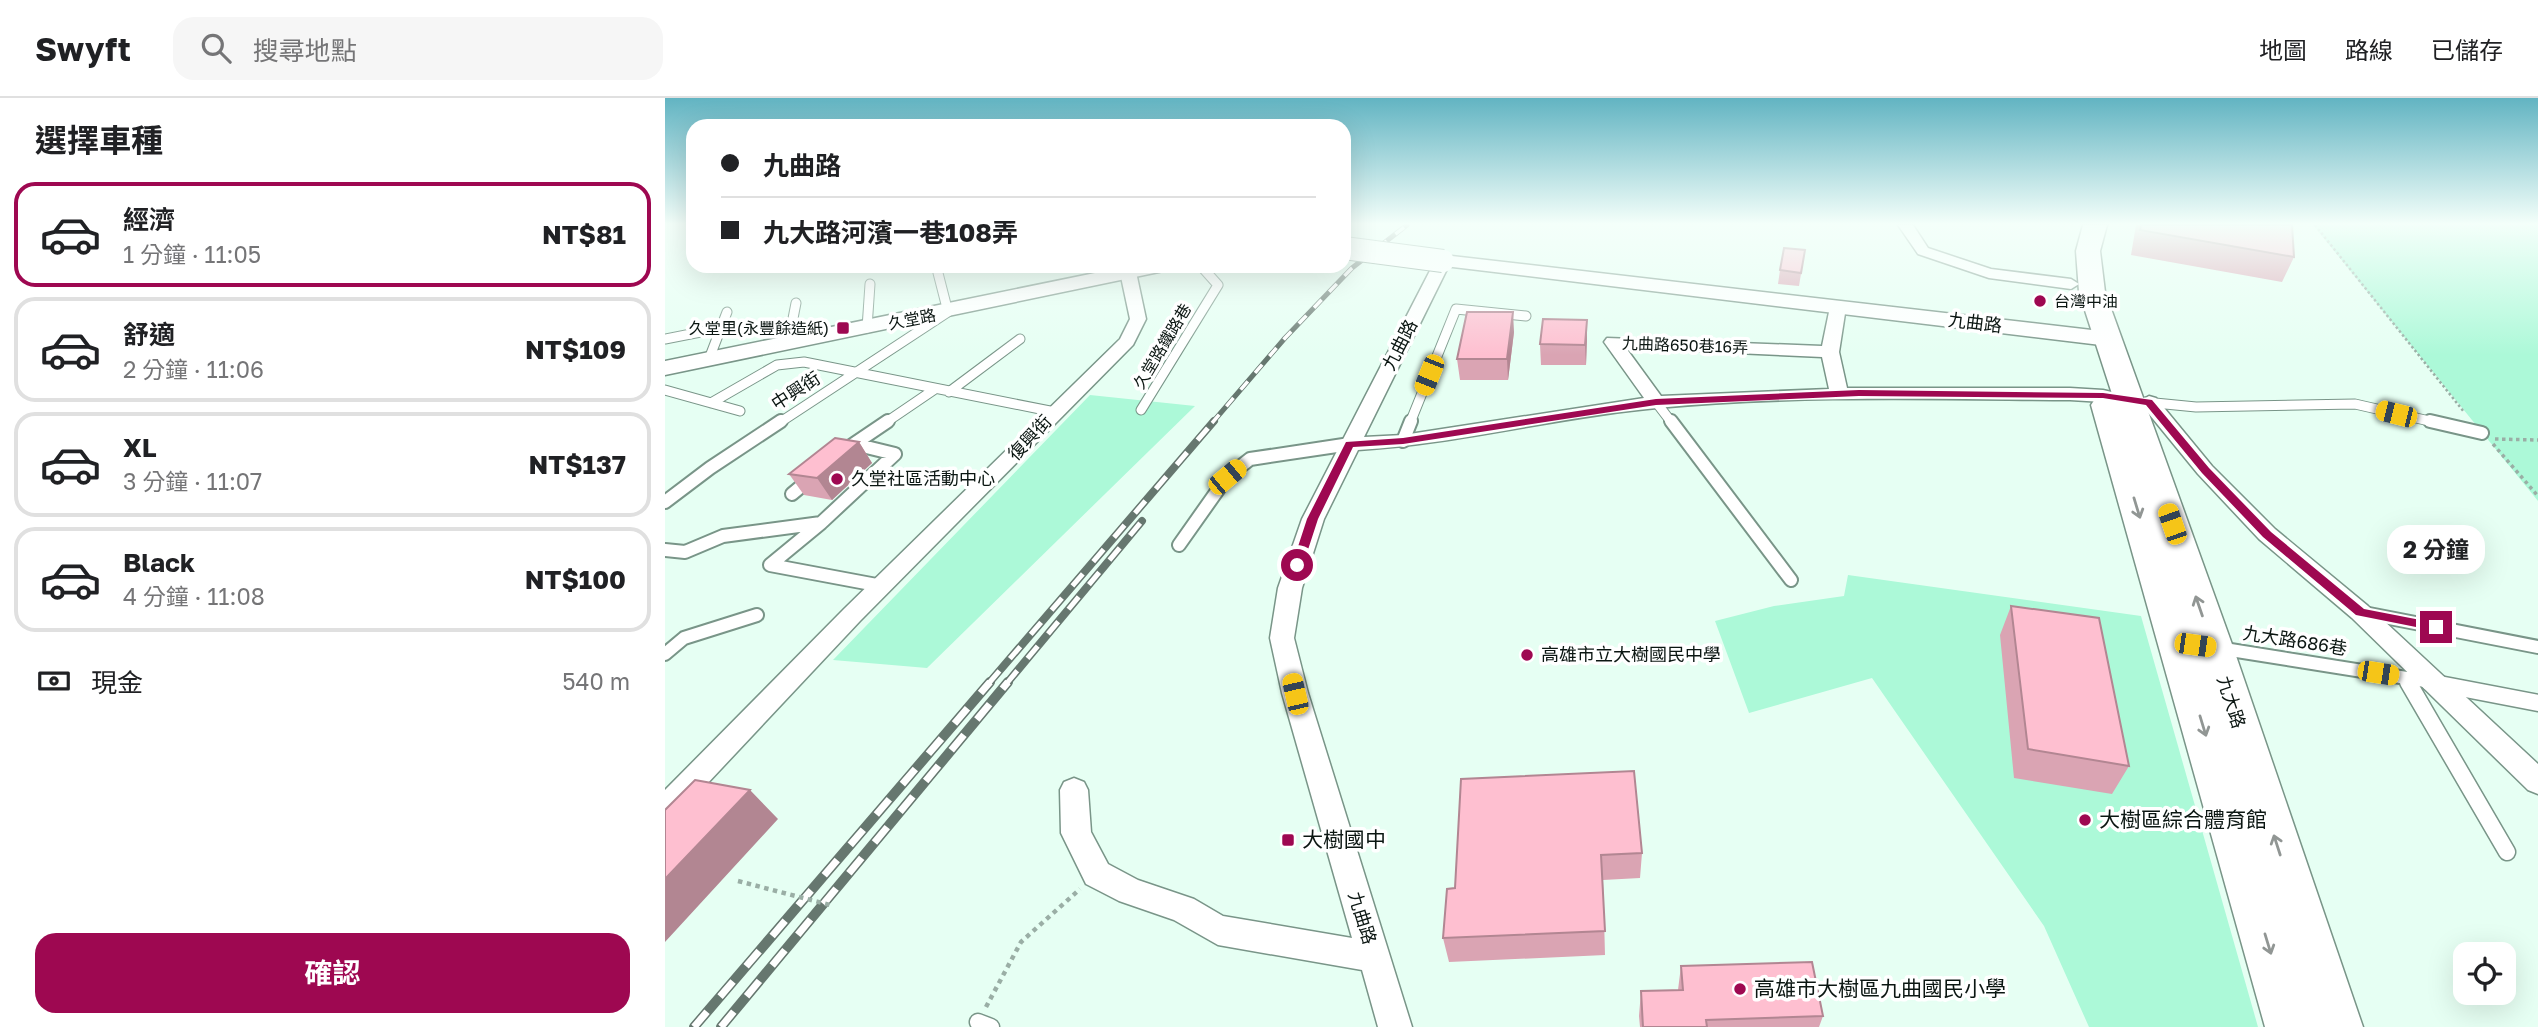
<!DOCTYPE html>
<html lang="zh-TW">
<head>
<meta charset="utf-8">
<style>
	:root { --surface:#fff; --page:#f6f6f6; --text:#202124; --muted:#757577; --line:#e0e0e0; --accent:#9e0851 }
	body { margin:0; font-family:"Golos Text","Noto Sans TC",sans-serif; background:var(--page); color:var(--text); height:100vh; display:flex; flex-direction:column; font-size:26px; white-space:nowrap }
	* { box-sizing:border-box; margin:0 }
	p { font-size:23px; color:var(--muted) }
	.icon { flex:none; width:38px; height:38px; fill:none; stroke:currentColor; stroke-width:2; stroke-linecap:round; stroke-linejoin:round }
	.map { position:relative; flex:1; overflow:hidden }
	.details { display:flex; flex-direction:column; background:var(--surface); width:665px }
	.details>* { flex:none }
	.guide { position:absolute; left:21px; top:21px; width:665px; height:154px; border-radius:21px; box-shadow:0 7px 28px #0002; display:grid; align-content:center; height:154px; padding:0 35px; background:var(--surface) }
	.tools { position:absolute; left:1788px; top:844px; display:grid; gap:14px }
	.tools a { display:grid; place-items:center; width:63px; height:63px; border-radius:14px; background:var(--surface); box-shadow:0 7px 28px #0002; font-size:35px }
	.end { position:absolute; width:32px; height:32px; margin:-16px; border:9px solid #9e0851; background:#fff; box-shadow:0 0 0 4px #fff }
	.from { border-radius:50% }
	.bubble { position:absolute; height:49px; border-radius:21px; background:var(--surface); box-shadow:0 7px 28px #0002; font-size:23px; font-weight:700; line-height:49px; text-align:center }
	.car { position:absolute; width:21px; height:42px; margin:-21px -10px; border-radius:9px; box-shadow:0 0 5px 2px #0007; background:linear-gradient(#f5c518 24%,#345 0 40%,#f5c518 0 76%,#345 0 86%,#f5c518 0) }
	.guide b { display:flex; align-items:center; gap:24px; height:66px; font-size:26px }
	.guide b+b { border-top:2px solid var(--line) }
	.guide i { width:18px; height:18px; background:var(--text) }
	ul { padding:0; list-style:none }
	li { display:flex; align-items:center; gap:21px; height:105px; margin:0 14px 10px; padding:0 21px; border:4px solid var(--line); border-radius:21px }
	li div { flex:1 }
	li b { display:block; font-size:26px }
	li em { font-style:normal; font-weight:700 }
	li.active { border-color:var(--accent) }
	li>.icon { width:63px; height:63px; stroke-width:1.5 }
	h2 { padding:0 35px; font-size:32px; line-height:84px }
	.pay { display:flex; align-items:center; gap:18px; height:77px; padding:0 35px; font-size:26px }
	.pay p { margin-inline-start:auto }
	.cta { display:flex; gap:14px; margin-top:auto; padding:14px 35px }
	.cta a { flex:1; height:80px; border-radius:21px; background:var(--accent); color:#fff; font-size:28px; font-weight:700; line-height:80px; text-align:center }
	header { display:flex; align-items:center; gap:42px; box-sizing:border-box; height:98px; padding:0 35px; background:var(--surface); border-bottom:2px solid var(--line) }
	header strong { font-size:33px }
	nav { display:flex; gap:38px; margin-inline-start:auto; font-size:24px }
	.search { width:490px; height:63px; background:var(--page); display:flex; align-items:center; gap:18px; box-sizing:border-box; padding:0 24px; border-radius:21px; color:var(--muted); font-size:26px }
	main { display:flex; flex:1; min-height:0 }
	.map>svg:first-child { display:block }
	.green { fill:#acf9d8 }
	.lines { fill:none; stroke-linecap:round; stroke-linejoin:round }
	.service-far2-casing { stroke:#799588; stroke-width:11 }
	.service-far1-casing { stroke:#799588; stroke-width:16 }
	.service-casing { stroke:#799588; stroke-width:19 }
	.minor-casing { stroke:#799588; stroke-width:3 }
	.tertiary-casing { stroke:#799588; stroke-width:3 }
	.primary-casing { stroke:#799588; stroke-width:3 }
	.path-far2 { stroke:#9aaea5; stroke-width:2.5; stroke-dasharray:2.5 2.5; stroke-linecap:butt }
	.path-far1 { stroke:#9aaea5; stroke-width:3.5; stroke-dasharray:3.5 3.5; stroke-linecap:butt }
	.path { stroke:#9aaea5; stroke-width:4.5; stroke-dasharray:4.5 4.5; stroke-linecap:butt }
	.service-far2 { stroke:#fff; stroke-width:9 }
	.service-far1 { stroke:#fff; stroke-width:12 }
	.service { stroke:#fff; stroke-width:16 }
	.minor { fill:#fff; fill-rule:evenodd }
	.tertiary { fill:#fff; fill-rule:evenodd }
	.primary { fill:#fff; fill-rule:evenodd }
	.rail-far2-casing { stroke:#66776f; stroke-width:5 }
	.rail-far1-casing { stroke:#66776f; stroke-width:8 }
	.rail-casing { stroke:#66776f; stroke-width:10 }
	.rail-far2 { stroke:#fff; stroke-width:3.5; stroke-dasharray:11; stroke-linecap:butt }
	.rail-far1 { stroke:#fff; stroke-width:5; stroke-dasharray:16; stroke-linecap:butt }
	.rail { stroke:#fff; stroke-width:7; stroke-dasharray:20; stroke-linecap:butt }
	.tertiary-bridge-casing { stroke:#799588; stroke-width:24; stroke-linecap:butt }
	.path-bridge { stroke:#9aaea5; stroke-width:4.5; stroke-dasharray:4.5 4.5; stroke-linecap:butt }
	.tertiary-bridge { stroke:#fff; stroke-width:22 }
	.wall { fill:#daa4b3 }
	.shaded-wall { fill:#b28692 }
	.building { fill:#febfd0; stroke:#b28692; stroke-width:2 }
	.oneway { stroke:#919694 }
	.route { fill:#9e0851 }
	.poi-dot { fill:#9e0851; stroke:#fff; stroke-width:2.5 }
	.labels { text-anchor:middle; stroke-width:7; stroke-linejoin:round; paint-order:stroke }
	.far-poi-label { font-size:16px; fill:#0b1612; stroke:#fff; text-anchor:start }
	.far-street-label { font-size:16px; fill:#0b1612; stroke:#fff }
	.street-label { font-size:18px; fill:#0b1612; stroke:#fff }
	.poi-label { font-size:18px; fill:#0b1612; stroke:#fff; text-anchor:start }
	.near-poi-label { font-size:21px; fill:#0b1612; stroke:#fff; text-anchor:start }
</style>
</head>
<body>
<header>
<strong>Swyft</strong>
<div class="search"><svg class="icon" aria-label="search" viewBox="0 0 24 24"><circle cx="10" cy="10" r="6"/><path d="M15 15l6 6"/></svg>搜尋地點</div>
<nav><a>地圖</a><a>路線</a><a>已儲存</a></nav>
</header>
<main>
<section class="details">
<h2>選擇車種</h2>
<ul>
<li class="active"><svg class="icon" aria-label="car" viewBox="0 0 24 24"><path d="M5 17H2v-5l4-1 3-4h7l3 4 3 1v5h-3M9 17h6M6 11h13"/><circle cx="7" cy="17" r="2"/><circle cx="17" cy="17" r="2"/></svg><div><b>經濟</b><p>1 分鐘 · 11:05</p></div><em>NT$81</em></li>
<li><svg class="icon" aria-label="car" viewBox="0 0 24 24"><path d="M5 17H2v-5l4-1 3-4h7l3 4 3 1v5h-3M9 17h6M6 11h13"/><circle cx="7" cy="17" r="2"/><circle cx="17" cy="17" r="2"/></svg><div><b>舒適</b><p>2 分鐘 · 11:06</p></div><em>NT$109</em></li>
<li><svg class="icon" aria-label="car" viewBox="0 0 24 24"><path d="M5 17H2v-5l4-1 3-4h7l3 4 3 1v5h-3M9 17h6M6 11h13"/><circle cx="7" cy="17" r="2"/><circle cx="17" cy="17" r="2"/></svg><div><b>XL</b><p>3 分鐘 · 11:07</p></div><em>NT$137</em></li>
<li><svg class="icon" aria-label="car" viewBox="0 0 24 24"><path d="M5 17H2v-5l4-1 3-4h7l3 4 3 1v5h-3M9 17h6M6 11h13"/><circle cx="7" cy="17" r="2"/><circle cx="17" cy="17" r="2"/></svg><div><b>Black</b><p>4 分鐘 · 11:08</p></div><em>NT$100</em></li>
</ul>
<div class="pay"><svg class="icon" aria-label="cash" viewBox="0 0 24 24"><path d="M3 7h18v10H3z"/><circle cx="12" cy="12" r="2"/></svg>現金<p>540 m</p></div>
<div class="cta"><a>確認</a></div>
</section>
<div class="map">
<svg width="1873" height="929" viewBox="0 0 1873 929">
	<rect width="100%" height="100%" fill="#e6fff3"/>
	<path class="green" d="M1648,127H1873V403Z
		M425,297L530,308L262,570L168,562Z
		M1183,477L1476,518L1593,929H1424L1379,828L1207,580L1084,615L1050,523L1109,508L1179,498Z"/>
	<g class="lines">
		<defs>
			<path id="service-far2" d="M202,230L205,186
				M0,241L56,230
				M123,246L131,205
				M44,261L62,214
				M0,292L75,313
				M284,294L355,241
				M991,304L1007,325
				M1480,304L1531,309L1690,306L1773,325
				M46,305L112,267L139,264L390,314
				M476,312L553,187L536,168
				M114,325L283,214L273,175
				M220,325L270,291
				M745,325L791,211L861,218"/>
			<path id="service-far1" d="M1006,323L1126,482
				M1765,323L1817,335
				M738,343L746,323
				M189,346L230,356L156,425L105,467L217,488
				M186,348L223,323
				M127,396L145,381
				M0,404L45,370L116,323
				M514,447L562,379L585,361L685,346
				M0,452L20,454L58,438L156,425
				M1699,515L1873,549
				M1553,550L1773,585
				M0,556L19,540L92,517
				M1741,580L1744,585"/>
			<path id="service" d="M1743,584L1842,754
				M1764,584L1873,605
				M313,924L326,929"/>
			<path id="minor" d="M1233,127H1248L1263,150L1326,171L1406,181L1414,186L1406,191L1324,180L1253,156Z
				M778,158L786,163L699,339L738,337L979,300L939,244L942,240L1157,248L1165,209L1173,204L1181,209L1174,254L1182,290H1405L1438,292L1473,300L1475,303L1484,298L1491,300L1547,368L1610,431L1703,508L1873,666V696L1863,692L1687,520L1594,441L1533,376L1475,305L1466,310L1438,304L1405,302C1268,301 1129,297 992,310C892,319 794,346 693,352L659,421L637,490L629,540L643,595L747,929H713L697,872L553,847L509,822L454,803L421,786L396,735L395,692L399,684L409,680L419,684L423,692L426,734L443,766L473,782L529,801L558,818L687,840L617,595L605,540L613,490L637,421L770,163ZM961,250L1157,259L1164,291L996,298Z
				M463,169L471,174L481,221L468,247L195,523L10,720L0,723V692L179,511L455,241L465,221L455,174Z"/>
			<path id="tertiary" d="M778,157L1444,234L1452,236L1455,241L1452,246L1444,248L771,167L768,163L771,159Z
				M464,168H504L501,172L494,174L0,277V263Z"/>
			<path id="primary" d="M1418,127H1442L1435,153L1440,194L1568,549L1698,929H1600L1426,307L1430,301L1448,299L1414,194L1411,153Z"/>
		</defs>
		<use href="#service-far2" class="service-far2-casing"/>
		<use href="#service-far1" class="service-far1-casing"/>
		<use href="#service" class="service-casing"/>
		<use href="#minor" class="minor-casing"/>
		<use href="#tertiary" class="tertiary-casing"/>
		<use href="#primary" class="primary-casing"/>
		<path class="path-far2" d="M1650,127L1799,314"/>
		<path class="path-far1" d="M1830,341L1873,342
			M1828,346L1873,398"/>
		<path class="path" d="M321,909L356,844L415,791"/>
		<use href="#service-far2" class="service-far2"/>
		<use href="#service-far1" class="service-far1"/>
		<use href="#service" class="service"/>
		<use href="#minor" class="minor"/>
		<use href="#tertiary" class="tertiary"/>
		<use href="#primary" class="primary"/>
		<defs>
			<path id="rail-far2" d="M547,325L620,240L687,170L742,127"/>
			<path id="rail-far1" d="M324,585L549,323
				M342,585L477,423"/>
			<path id="rail" d="M29,929L325,584
				M56,929L343,584"/>
		</defs>
		<use href="#rail-far2" class="rail-far2-casing"/>
		<use href="#rail-far1" class="rail-far1-casing"/>
		<use href="#rail" class="rail-casing"/>
		<use href="#rail-far2" class="rail-far2"/>
		<use href="#rail-far1" class="rail-far1"/>
		<use href="#rail" class="rail"/>
		<defs>
			<path id="tertiary-bridge" d="M679,150L778,163"/>
		</defs>
		<use href="#tertiary-bridge" class="tertiary-bridge-casing"/>
		<path class="path-bridge" d="M73,783L165,807"/>
		<use href="#tertiary-bridge" class="tertiary-bridge"/>
	</g>
	<path class="wall" d="M1471,127H1627L1629,159L1617,184L1466,157Z
		M1140,152L1134,188L1113,186L1115,172Z
		M922,222L921,267H876L875,246Z
		M849,234L843,282H795L792,261Z
		M194,344L207,365L167,402L139,397L124,376Z
		M1346,508L1464,668L1447,696L1349,680L1335,537Z
		M796,681L977,755L975,780L938,782L940,857L784,864L778,840L790,790Z
		M1016,868L1158,918L1154,929H975L974,918L976,893L1013,892Z"/>
	<path class="shaded-wall" d="M848,214L849,234L843,282L842,261Z
		M922,222V242L921,267L920,247Z
		M194,344L207,365L167,402L152,380Z
		M85,692L113,721L0,844V781Z"/>
	<path class="building" d="M1476,127H1627L1629,159L1475,132Z
		M1119,150L1140,152L1136,175L1115,172Z
		M802,214H848L842,261H792Z
		M878,221L922,222L920,247L875,246Z
		M170,340L194,344L152,380L124,376Z
		M1346,508L1434,520L1464,668L1363,651Z
		M969,673L977,755L936,757L940,833L778,840L782,791L790,790L796,681Z
		M30,682L85,692L0,781V712Z
		M1147,864L1158,918L1041,922L1042,929H978L976,893L1018,892L1016,868Z"/>
	<defs><path id="oneway-shaft" d="M-6 0H5M1.5-3L5.5 0L1.5 3" fill="none" stroke-width="1.6" stroke-linecap="round" stroke-linejoin="round" transform="scale(1.75)"/></defs>
	<g class="oneway">
		<use href="#oneway-shaft" transform="translate(1472 410) rotate(73)"/>
		<use href="#oneway-shaft" transform="translate(1534 508) rotate(-109)"/>
		<use href="#oneway-shaft" transform="translate(1538 628) rotate(73)"/>
		<use href="#oneway-shaft" transform="translate(1612 747) rotate(-108)"/>
		<use href="#oneway-shaft" transform="translate(1603 846) rotate(73)"/>
	</g>
	<linearGradient id="sky" x2="0" y2="1"><stop stop-color="#62b4c2"/><stop offset="0.49" stop-color="#f4fffa"/><stop offset="1" stop-color="#f4fffa" stop-opacity="0"/></linearGradient>
	<rect width="1873" height="257" fill="url(#sky)"/>
	<path class="route" d="M1194,292L1438,295L1487,302L1544,370L1606,434L1699,511L1771,525L1777,529L1771,533L1691,517L1598,439L1537,375L1481,307L1438,300L1194,298L991,307L738,346L688,349L653,421L638,467L632,471L627,467L642,421L681,344L738,340L991,301Z"/>
	<g class="poi-dot">
		<circle cx="1375" cy="203" r="7"/>
		<rect x="171" y="223" width="14" height="14" rx="3.5"/>
		<circle cx="172" cy="381" r="7"/>
		<circle cx="862" cy="557" r="7"/>
		<circle cx="1420" cy="722" r="7"/>
		<rect x="616" y="735" width="14" height="14" rx="3.5"/>
		<circle cx="1075" cy="891" r="7"/>
	</g>
	<g class="labels">
		<g class="far-poi-label">
			<text x="1389" y="209">台灣中油</text>
			<text x="164" y="236" text-anchor="end">久堂里(永豐餘造紙)</text>
		</g>
		<g class="far-street-label">
			<text transform="translate(247 221) rotate(-11)" y="6">久堂路</text>
			<text transform="translate(1020 247) rotate(2)" y="6">九曲路650巷16弄</text>
			<text transform="translate(497 248) rotate(-59)" y="6">久堂路鐵路巷</text>
		</g>
		<g class="street-label">
			<text transform="translate(1310 225) rotate(7)" y="6">九曲路</text>
			<text transform="translate(735 247) rotate(-63)" y="6">九曲路</text>
			<text transform="translate(131 293) rotate(-33)" y="6">中興街</text>
			<text transform="translate(365 340) rotate(-47)" y="6">復興街</text>
			<text transform="translate(1630 543) rotate(9)" y="6">九大路686巷</text>
			<text transform="translate(1566 604) rotate(72)" y="6">九大路</text>
			<text transform="translate(697 820) rotate(73)" y="6">九曲路</text>
		</g>
		<g class="poi-label">
			<text x="186" y="387">久堂社區活動中心</text>
			<text x="876" y="563">高雄市立大樹國民中學</text>
		</g>
		<g class="near-poi-label">
			<text x="1434" y="729">大樹區綜合體育館</text>
			<text x="637" y="749">大樹國中</text>
			<text x="1089" y="898">高雄市大樹區九曲國民小學</text>
		</g>
	</g>
</svg>
<div class="tools">
<a><svg class="icon" aria-label="locate" viewBox="0 0 24 24"><circle cx="12" cy="12" r="6"/><path d="M12 2v4M12 18v4M2 12h4M18 12h4"/></svg></a>
</div>
<i class="end from" style="left:632px;top:467px"></i>
<i class="end" style="left:1771px;top:529px"></i>
<div class="bubble" style="left:1722px;top:427px;width:98px">2 分鐘</div>
<i class="car" style="left:764px;top:277px;rotate:202deg"></i>
<i class="car" style="left:1731px;top:316px;rotate:284deg"></i>
<i class="car" style="left:562px;top:379px;rotate:50deg"></i>
<i class="car" style="left:1507px;top:426px;rotate:341deg"></i>
<i class="car" style="left:1530px;top:547px;rotate:98deg"></i>
<i class="car" style="left:1713px;top:575px;rotate:99deg"></i>
<i class="car" style="left:630px;top:596px;rotate:347deg"></i>
<div class="guide">
<b><i class="from"></i>九曲路</b>
<b><i></i>九大路河濱一巷108弄</b>
</div>
</div>
</main>
</body>
</html>
